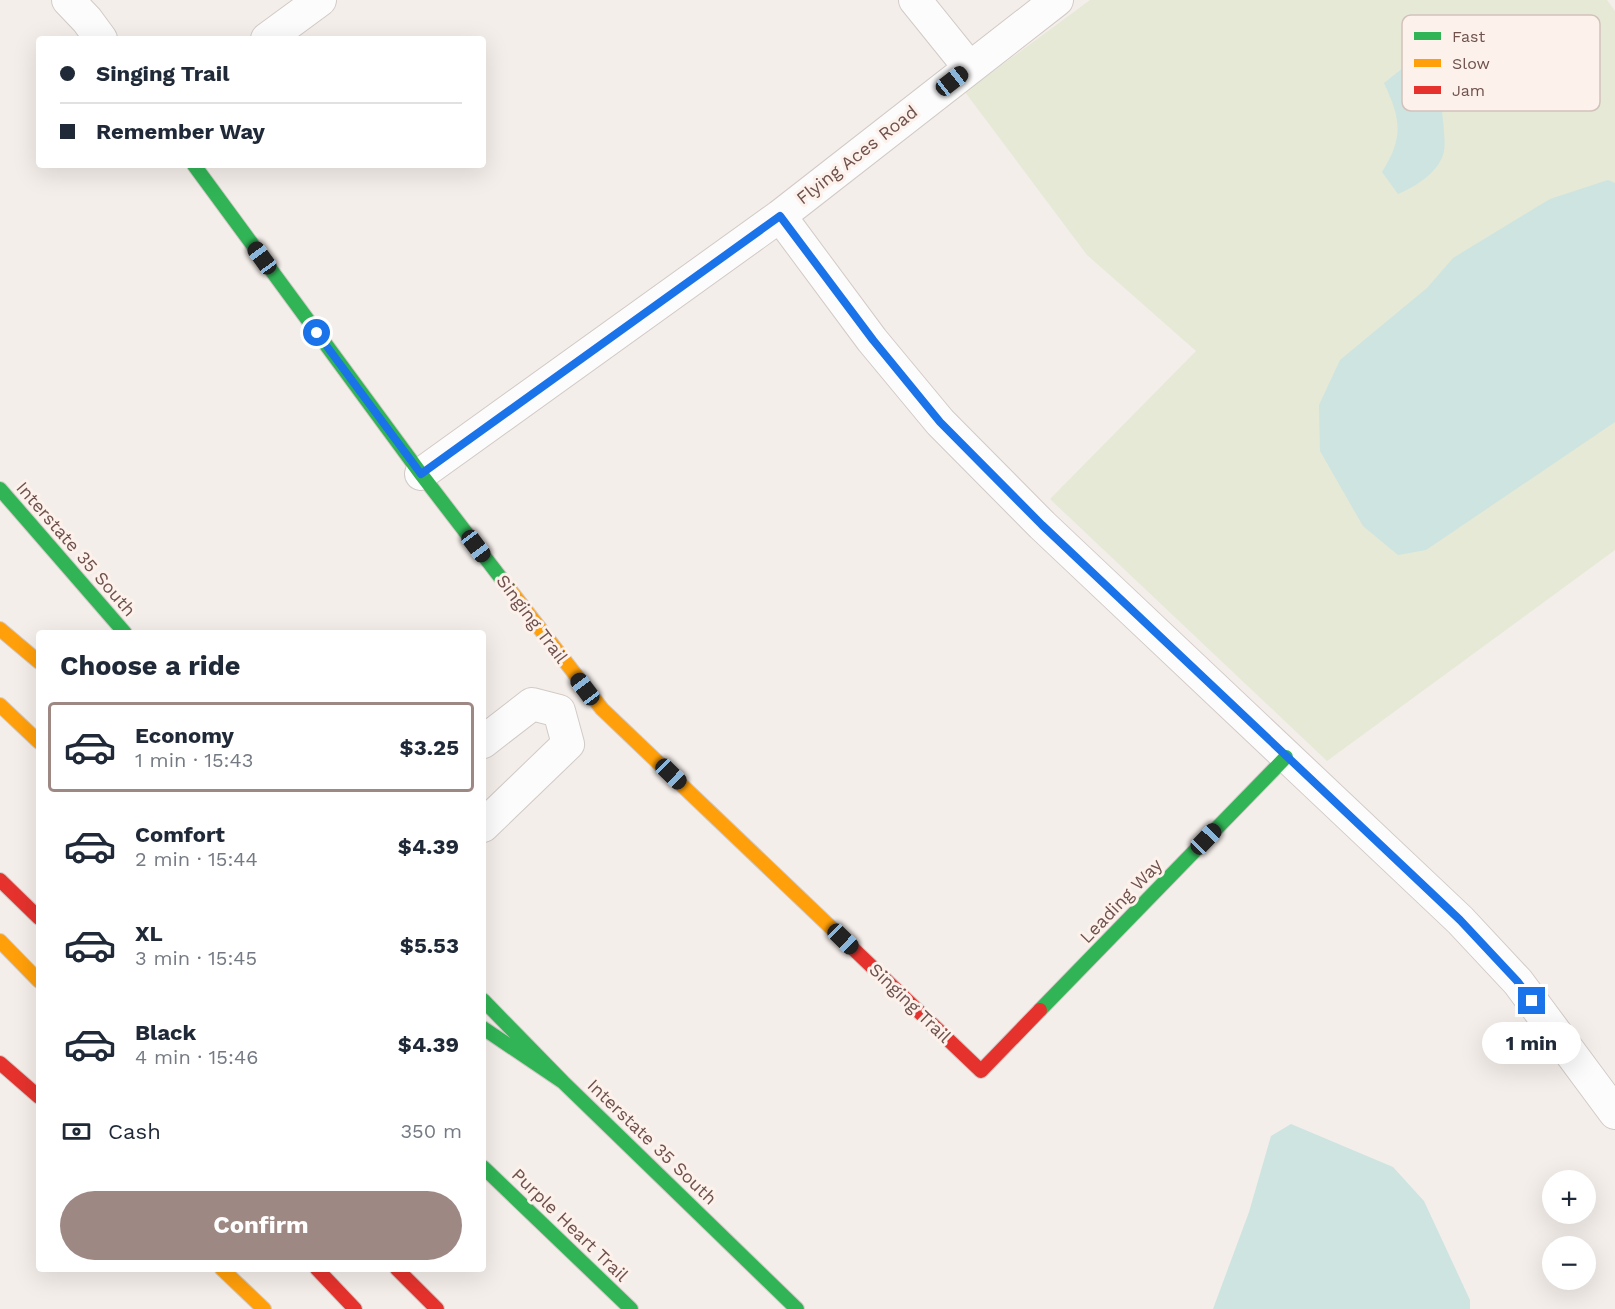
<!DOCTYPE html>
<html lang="en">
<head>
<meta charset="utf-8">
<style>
	:root { --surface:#fff; --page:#f6f6f7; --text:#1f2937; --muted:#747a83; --line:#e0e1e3; --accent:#9e8884 }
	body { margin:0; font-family:"Work Sans",sans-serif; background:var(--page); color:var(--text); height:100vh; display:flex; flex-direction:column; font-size:22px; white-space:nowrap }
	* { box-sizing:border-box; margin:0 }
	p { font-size:20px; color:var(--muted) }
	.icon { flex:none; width:33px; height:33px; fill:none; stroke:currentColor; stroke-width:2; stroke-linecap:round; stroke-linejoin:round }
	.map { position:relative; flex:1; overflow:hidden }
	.panel { position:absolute; left:36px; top:630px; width:450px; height:642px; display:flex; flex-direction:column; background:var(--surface); border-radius:6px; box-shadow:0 6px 24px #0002 }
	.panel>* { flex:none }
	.guide { position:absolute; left:36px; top:36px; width:450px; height:132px; border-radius:6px; box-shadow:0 6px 24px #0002; display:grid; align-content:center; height:132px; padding:0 24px; background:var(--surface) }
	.controls { position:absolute; left:1542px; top:1170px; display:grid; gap:12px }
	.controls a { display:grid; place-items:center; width:54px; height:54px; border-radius:50%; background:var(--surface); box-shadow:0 6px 24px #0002; font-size:30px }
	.end { position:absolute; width:27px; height:27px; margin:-14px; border:8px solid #1a73e8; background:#fff; box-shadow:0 0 0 3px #fff }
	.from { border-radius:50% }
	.bubble { position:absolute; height:42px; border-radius:21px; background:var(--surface); box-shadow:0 6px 24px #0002; font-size:20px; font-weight:700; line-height:42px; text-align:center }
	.car { position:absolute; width:18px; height:36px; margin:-18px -9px; border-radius:8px; box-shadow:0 0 4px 2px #0007; background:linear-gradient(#222 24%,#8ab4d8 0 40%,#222 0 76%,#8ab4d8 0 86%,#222 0) }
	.guide b { display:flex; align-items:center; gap:21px; height:57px; font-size:22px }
	.guide b+b { border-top:2px solid var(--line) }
	.guide i { width:15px; height:15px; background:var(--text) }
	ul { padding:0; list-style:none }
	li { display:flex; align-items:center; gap:18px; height:90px; margin:0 12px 9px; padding:0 12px; border:3px solid transparent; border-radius:6px }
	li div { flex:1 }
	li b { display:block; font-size:22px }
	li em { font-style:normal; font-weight:700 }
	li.on { border-color:var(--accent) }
	li>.icon { width:54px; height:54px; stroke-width:1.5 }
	h2 { padding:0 24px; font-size:27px; line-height:72px }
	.pay { display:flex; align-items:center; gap:15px; height:66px; padding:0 24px; font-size:22px }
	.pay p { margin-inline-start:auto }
	.action { display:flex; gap:12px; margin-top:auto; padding:12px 24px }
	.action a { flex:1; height:69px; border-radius:36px; background:var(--accent); color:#fff; font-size:24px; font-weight:700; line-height:69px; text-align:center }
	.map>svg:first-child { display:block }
	.green { fill:#e5e9d6 }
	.water { fill:#cde4e1 }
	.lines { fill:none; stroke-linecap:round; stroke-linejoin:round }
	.street-casing { stroke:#d2cac7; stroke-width:34 }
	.fast-casing { stroke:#d3c9c6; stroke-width:16 }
	.slow-casing { stroke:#d3c9c6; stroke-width:16 }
	.jam-casing { stroke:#d3c9c6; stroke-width:16 }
	.street { stroke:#fdfcfc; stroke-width:32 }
	.fast { stroke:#30b455; stroke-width:14 }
	.slow { stroke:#ff9f0a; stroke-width:14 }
	.jam { stroke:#e5322d; stroke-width:14 }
	.route { stroke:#1a73e8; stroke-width:8 }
	.labels { text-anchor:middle; stroke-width:6; stroke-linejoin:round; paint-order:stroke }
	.street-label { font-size:18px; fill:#6f514d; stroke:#fcf1eb }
	.key { fill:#fcf1eb; stroke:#d2c1bc; stroke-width:1.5 }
	.key-label { font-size:16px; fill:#6f514d }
</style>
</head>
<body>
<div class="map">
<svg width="1615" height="1309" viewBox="0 0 1615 1309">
	<rect width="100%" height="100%" fill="#f4eeea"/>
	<path class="green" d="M1090,0H1607L1615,11V550L1327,761L1050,499L1196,351L1087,255L965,92Z"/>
	<path class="water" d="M1445,35C1449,49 1457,71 1451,85C1448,93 1443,99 1442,108C1442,119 1447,144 1443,155C1437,173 1415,187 1398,194L1382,172C1404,137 1401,119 1384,83Z
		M1608,180L1615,183V422L1426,550L1398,555L1363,526L1320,451L1319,405L1340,360L1427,288L1453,258L1550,199Z
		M1291,1124L1393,1167L1424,1201L1470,1300V1309H1213L1249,1212L1271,1136Z"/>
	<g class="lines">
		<defs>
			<path id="street" d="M68,0L87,20L101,39
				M915,0L969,67
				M267,39L320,0
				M780,216L872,340L940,422L1042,525L1460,920L1518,982L1615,1113
				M421,474L780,216L1057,0
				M483,742L532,704L559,711
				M483,826L568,744L559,711"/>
			<path id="fast" d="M194,165L421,474L510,590
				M0,489L125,633
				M483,1000L563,1082L797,1309
				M1040,1010L1286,757
				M483,1028L563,1082
				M483,1167L631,1309"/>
			<path id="slow" d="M510,590L602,709L844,940
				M0,629L39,662
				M0,705L39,742
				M0,941L39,981
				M222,1269L264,1309"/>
			<path id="jam" d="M0,880L39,918
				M844,940L981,1071L1040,1010
				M0,1063L39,1097
				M317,1269L355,1309
				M397,1269L437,1309"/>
		</defs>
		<use href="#street" class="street-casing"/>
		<use href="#fast" class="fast-casing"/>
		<use href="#slow" class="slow-casing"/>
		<use href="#jam" class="jam-casing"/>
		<use href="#street" class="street"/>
		<use href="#fast" class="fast"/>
		<use href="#slow" class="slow"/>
		<use href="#jam" class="jam"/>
	</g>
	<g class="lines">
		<path class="route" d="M317,333L421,474L780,216L873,340L940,422L1042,525L1460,920L1518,982L1532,1001"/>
	</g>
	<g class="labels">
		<g class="street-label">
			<text transform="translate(857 155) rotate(-38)" y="6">Flying Aces Road</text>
			<text transform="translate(76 549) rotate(49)" y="6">Interstate 35 South</text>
			<text transform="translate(532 619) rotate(53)" y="6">Singing Trail</text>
			<text transform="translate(1121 901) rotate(-46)" y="6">Leading Way</text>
			<text transform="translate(910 1003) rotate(44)" y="6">Singing Trail</text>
			<text transform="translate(652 1142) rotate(44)" y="6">Interstate 35 South</text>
			<text transform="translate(570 1225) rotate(44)" y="6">Purple Heart Trail</text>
		</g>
	</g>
	<rect x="1402" y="15" width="198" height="96" rx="9" class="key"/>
	<rect x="1414" y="32" width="27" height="8" fill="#30b455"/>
	<rect x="1414" y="59" width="27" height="8" fill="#ff9f0a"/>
	<rect x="1414" y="86" width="27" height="8" fill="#e5322d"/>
	<g class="key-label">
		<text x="1452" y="42">Fast</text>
		<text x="1452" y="69">Slow</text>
		<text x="1452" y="96">Jam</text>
	</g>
</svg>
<div class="controls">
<a>+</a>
<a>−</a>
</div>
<i class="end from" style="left:317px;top:333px"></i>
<i class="end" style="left:1532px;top:1001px"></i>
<div class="bubble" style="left:1482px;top:1022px;width:99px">1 min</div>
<i class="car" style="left:952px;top:81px;rotate:52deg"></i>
<i class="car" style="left:262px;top:258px;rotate:324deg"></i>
<i class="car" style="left:476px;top:546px;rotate:143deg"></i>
<i class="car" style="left:585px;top:689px;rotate:323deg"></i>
<i class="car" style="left:671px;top:774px;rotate:134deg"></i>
<i class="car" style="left:1206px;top:839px;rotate:44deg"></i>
<i class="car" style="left:843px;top:939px;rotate:134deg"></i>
<div class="guide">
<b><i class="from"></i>Singing Trail</b>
<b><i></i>Remember Way</b>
</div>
<section class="panel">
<h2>Choose a ride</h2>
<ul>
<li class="on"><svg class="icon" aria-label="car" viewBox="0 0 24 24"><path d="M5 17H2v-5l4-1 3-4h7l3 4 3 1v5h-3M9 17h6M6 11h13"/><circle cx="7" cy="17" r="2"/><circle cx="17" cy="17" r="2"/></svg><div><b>Economy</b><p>1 min · 15:43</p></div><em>$3.25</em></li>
<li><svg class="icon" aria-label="car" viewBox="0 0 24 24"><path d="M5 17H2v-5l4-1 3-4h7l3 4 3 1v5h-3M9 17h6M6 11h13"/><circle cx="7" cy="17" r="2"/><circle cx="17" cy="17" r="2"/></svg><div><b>Comfort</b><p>2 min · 15:44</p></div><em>$4.39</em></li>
<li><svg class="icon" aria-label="car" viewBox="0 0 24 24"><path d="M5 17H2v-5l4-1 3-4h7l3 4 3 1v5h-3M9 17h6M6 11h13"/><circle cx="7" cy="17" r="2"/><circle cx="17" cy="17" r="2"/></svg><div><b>XL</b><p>3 min · 15:45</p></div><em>$5.53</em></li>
<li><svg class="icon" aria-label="car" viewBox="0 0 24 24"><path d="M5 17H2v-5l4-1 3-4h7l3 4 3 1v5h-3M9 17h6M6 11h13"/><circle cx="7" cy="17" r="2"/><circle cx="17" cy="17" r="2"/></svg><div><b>Black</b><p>4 min · 15:46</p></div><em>$4.39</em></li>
</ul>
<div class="pay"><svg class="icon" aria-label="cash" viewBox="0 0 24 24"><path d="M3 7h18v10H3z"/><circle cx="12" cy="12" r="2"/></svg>Cash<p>350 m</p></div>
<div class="action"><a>Confirm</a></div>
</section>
</div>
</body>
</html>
